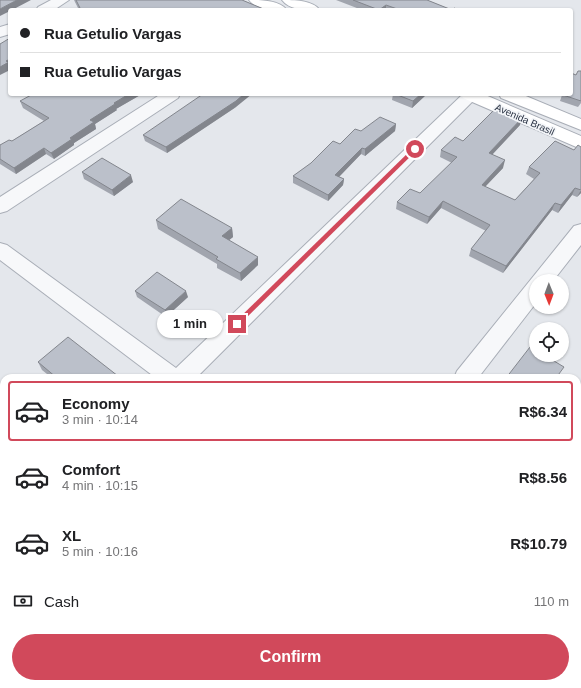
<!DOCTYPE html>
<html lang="en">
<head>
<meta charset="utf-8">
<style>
	:root { --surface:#fff; --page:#f6f6f6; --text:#202124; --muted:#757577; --line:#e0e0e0; --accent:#d1495b }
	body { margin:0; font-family:Helvetica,sans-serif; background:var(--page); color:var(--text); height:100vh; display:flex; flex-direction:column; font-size:15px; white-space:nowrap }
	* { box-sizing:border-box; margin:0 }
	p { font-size:13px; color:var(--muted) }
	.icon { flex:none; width:22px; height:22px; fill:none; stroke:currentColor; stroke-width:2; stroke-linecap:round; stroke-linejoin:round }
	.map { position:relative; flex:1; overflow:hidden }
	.details { position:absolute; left:0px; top:374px; width:581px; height:314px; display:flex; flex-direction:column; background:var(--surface); border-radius:12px 12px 0 0; box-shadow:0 1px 3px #0004 }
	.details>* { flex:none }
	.top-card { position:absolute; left:8px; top:8px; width:565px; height:88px; border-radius:4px; box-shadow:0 1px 3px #0004; display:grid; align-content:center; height:88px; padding:0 12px; background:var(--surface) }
	.needle { width:26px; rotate:179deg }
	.fabs { position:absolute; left:529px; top:274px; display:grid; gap:8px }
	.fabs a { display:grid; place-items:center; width:40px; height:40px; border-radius:50%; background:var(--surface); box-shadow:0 1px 3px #0004; font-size:20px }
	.end { position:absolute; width:18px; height:18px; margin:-9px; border:5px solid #d1495b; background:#fff; box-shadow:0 0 0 2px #fff }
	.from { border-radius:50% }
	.bubble { position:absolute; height:28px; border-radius:14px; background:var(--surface); box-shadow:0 1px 3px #0004; font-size:13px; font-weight:600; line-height:28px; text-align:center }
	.top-card b { display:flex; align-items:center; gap:14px; height:38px; font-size:15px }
	.top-card b+b { border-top:1px solid var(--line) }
	.top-card i { width:10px; height:10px; background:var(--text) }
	ul { padding:7px 0 0; list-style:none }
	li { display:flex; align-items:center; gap:12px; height:60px; margin:0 8px 6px; padding:0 4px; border:2px solid transparent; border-radius:4px }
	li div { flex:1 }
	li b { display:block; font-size:15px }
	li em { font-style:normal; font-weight:600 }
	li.selected { border-color:var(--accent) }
	li>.icon { width:36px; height:36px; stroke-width:1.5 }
	.pay { display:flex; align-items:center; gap:10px; height:44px; padding:0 12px; font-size:15px }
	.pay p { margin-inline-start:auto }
	.action { display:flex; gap:8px; margin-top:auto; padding:8px 12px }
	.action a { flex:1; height:46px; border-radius:24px; background:var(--accent); color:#fff; font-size:16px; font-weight:600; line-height:46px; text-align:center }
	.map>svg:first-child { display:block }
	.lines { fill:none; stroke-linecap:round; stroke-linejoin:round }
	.street-casing { stroke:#a9aeb7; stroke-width:2 }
	.secondary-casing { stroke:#a9aeb7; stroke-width:2 }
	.street { fill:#f7f8fa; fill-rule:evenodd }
	.secondary { fill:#fff; fill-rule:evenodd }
	.wall { fill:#a1a5ae }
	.shaded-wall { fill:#83868d }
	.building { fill:#bbc0ca; stroke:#83868d }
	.route { fill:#d1495b }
	.labels { text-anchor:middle; stroke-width:3.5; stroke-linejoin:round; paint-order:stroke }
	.far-street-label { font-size:10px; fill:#2b3445; stroke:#f4f6f9 }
</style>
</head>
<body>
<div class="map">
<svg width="581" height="688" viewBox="0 0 581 688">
	<rect width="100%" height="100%" fill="#e4e7ec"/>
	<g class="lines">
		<defs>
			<path id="street" d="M51,0H69L54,10H36L38,7Z
				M10,24V34L0,37V27Z
				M161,94H180L178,98L7,211L0,213V197Z
				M463,94H480L196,378H156L0,260V243L7,245L176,368Z
				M581,224V245L553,281H536V303L478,378H454L457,371L574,226Z
				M4,537V566L0,567V538Z
				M207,684H238L236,688H205Z
				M340,684H373L375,688H342Z"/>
			<path id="secondary" d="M249,0C261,0 279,0 287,10C275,10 257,11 249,0Z
				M282,0C294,0 312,0 320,10C308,10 290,11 282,0Z
				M461,94H483L581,136V149L463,98Z
				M499,94H521L581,119V130L501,98Z"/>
		</defs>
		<use href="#street" class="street-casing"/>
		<use href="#secondary" class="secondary-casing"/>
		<use href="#street" class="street"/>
		<use href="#secondary" class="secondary"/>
	</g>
	<path class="wall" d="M74,0H242L266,10H79Z
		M336,0H427L452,10H460H362Z
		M578,71L581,103L578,107L560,101L562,95L559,94H571L576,75Z
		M33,94H142L116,109L117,110L95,124L96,129L74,143V145L54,159L46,154L16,174L0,164V145L12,141L44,121L23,108L20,101Z
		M393,94H427L412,108L392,100Z
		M236,107L167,153L145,141L143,135Z
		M396,124L395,131L365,156L361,154L339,177L344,179L343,185L328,201L293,183V176L361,131Z
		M520,125L492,155L503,168L485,187L515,200L534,179L526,174L529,167L574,150L581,193L577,197L572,195L558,213L552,210L503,273L469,256L471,249L486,231L441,208L427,224L396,209L397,202L420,193L452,163L440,157L441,150L463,141Z
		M82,172L133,182L114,196L84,179Z
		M156,220L232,228L233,237L229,240L258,265L241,281L217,268V264L158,229Z
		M135,291L188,297L166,317L137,297Z
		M38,362L119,378H52L42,370Z
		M581,495V506L577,503V501Z
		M581,555V603L577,601Z
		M494,684H547L545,688H492Z"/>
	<path class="shaded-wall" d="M17,0H31L12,10H10V11L0,16V9Z
		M386,5V10H379Z
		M10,59V70L0,75V67L6,61Z
		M129,94H142L116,109L117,110L95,124L96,129L74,143V145L54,159L51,153L70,138L90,120L114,103Z
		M244,94H252L236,107L167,153L166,147Z
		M421,94H427L412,108L413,101Z
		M522,118L520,125L487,160L489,153Z
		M396,124L395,131L365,156V149Z
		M44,148L46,154L16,174L14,168Z
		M362,148L361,154L335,181V175Z
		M505,160L503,168L480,192L482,185Z
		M131,175L133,182L114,196L112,190Z
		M344,179L343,185L328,201V195Z
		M575,188L572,195L558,213L561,205Z
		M581,190V193L577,197Z
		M443,201L441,208L427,224L429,217Z
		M555,203L552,210L503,273L506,266Z
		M232,228L233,237L223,245L222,236Z
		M258,257V265L241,281L240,273Z
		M186,291L188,297L166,317L165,310Z"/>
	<path class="building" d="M0,0H17L0,9Z
		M76,0H242L266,10H81Z
		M353,0H427L452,10L454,8L460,10H400L386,5L379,10Z
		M10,38V59L6,61L9,62L0,67V44Z
		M578,71H581V101L563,95V94H571V73L576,75Z
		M33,94H129L114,103L115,104L90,120L94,122L70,138L72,139L51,153L44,148L14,168L0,159V145L9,140L12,141L49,118L20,101Z
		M203,94H244L236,101L166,147L143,135Z
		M395,94H421L413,101Z
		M497,107L522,118L489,153L505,160L482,185L515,200L540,173L529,167L555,141L574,150L578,145L581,147V190L575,188L561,205L555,203L506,266L471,249L490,225L443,201L429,217L397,202L410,189L420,193L457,157L441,150L455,137L463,141Z
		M380,117L396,124L365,149L362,148L335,175L344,179L328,195L293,176L311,163L333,141L340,144L355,129L361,131Z
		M102,158L131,175L112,190L82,172Z
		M181,199L232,228L222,236L258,257L240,273L216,259L218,257L156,220Z
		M157,272L186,291L165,310L135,291Z
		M68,337L118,376L116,378H57L38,362Z
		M530,347L536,350V355H544L564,367L556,378H506Z
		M577,552L581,555V596H580L577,601Z
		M273,684H320L324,688H270Z
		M497,684H547L545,688H540L539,687L538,688H495Z"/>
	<path class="route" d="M413,148L418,149L239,325H235V322Z"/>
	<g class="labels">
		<g class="far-street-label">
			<text transform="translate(525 119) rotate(24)" y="4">Avenida Brasil</text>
		</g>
	</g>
</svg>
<div class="fabs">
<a><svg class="needle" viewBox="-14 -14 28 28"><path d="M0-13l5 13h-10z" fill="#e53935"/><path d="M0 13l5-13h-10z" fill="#757577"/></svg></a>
<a><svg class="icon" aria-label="locate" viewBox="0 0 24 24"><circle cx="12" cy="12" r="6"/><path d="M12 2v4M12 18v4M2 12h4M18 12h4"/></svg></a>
</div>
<i class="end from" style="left:415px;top:149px"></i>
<i class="end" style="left:237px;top:324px"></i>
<div class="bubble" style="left:157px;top:310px;width:66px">1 min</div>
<div class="top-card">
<b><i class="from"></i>Rua Getulio Vargas</b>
<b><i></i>Rua Getulio Vargas</b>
</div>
<section class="details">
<ul>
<li class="selected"><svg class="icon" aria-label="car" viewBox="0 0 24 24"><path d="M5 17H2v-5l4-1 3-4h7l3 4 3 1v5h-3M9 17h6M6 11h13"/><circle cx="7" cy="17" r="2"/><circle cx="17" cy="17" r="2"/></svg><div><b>Economy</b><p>3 min · 10:14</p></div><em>R$6.34</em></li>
<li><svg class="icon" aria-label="car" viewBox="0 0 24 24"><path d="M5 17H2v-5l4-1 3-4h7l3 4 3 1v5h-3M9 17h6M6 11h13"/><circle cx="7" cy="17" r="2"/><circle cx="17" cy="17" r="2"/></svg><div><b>Comfort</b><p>4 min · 10:15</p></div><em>R$8.56</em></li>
<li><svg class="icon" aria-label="car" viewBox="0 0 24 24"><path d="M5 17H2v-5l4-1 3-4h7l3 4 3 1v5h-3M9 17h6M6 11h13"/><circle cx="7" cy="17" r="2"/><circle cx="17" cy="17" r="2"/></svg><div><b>XL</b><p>5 min · 10:16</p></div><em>R$10.79</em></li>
</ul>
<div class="pay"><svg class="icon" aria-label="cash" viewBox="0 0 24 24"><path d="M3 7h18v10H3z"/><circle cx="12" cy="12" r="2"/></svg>Cash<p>110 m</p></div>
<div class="action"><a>Confirm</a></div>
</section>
</div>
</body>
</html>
